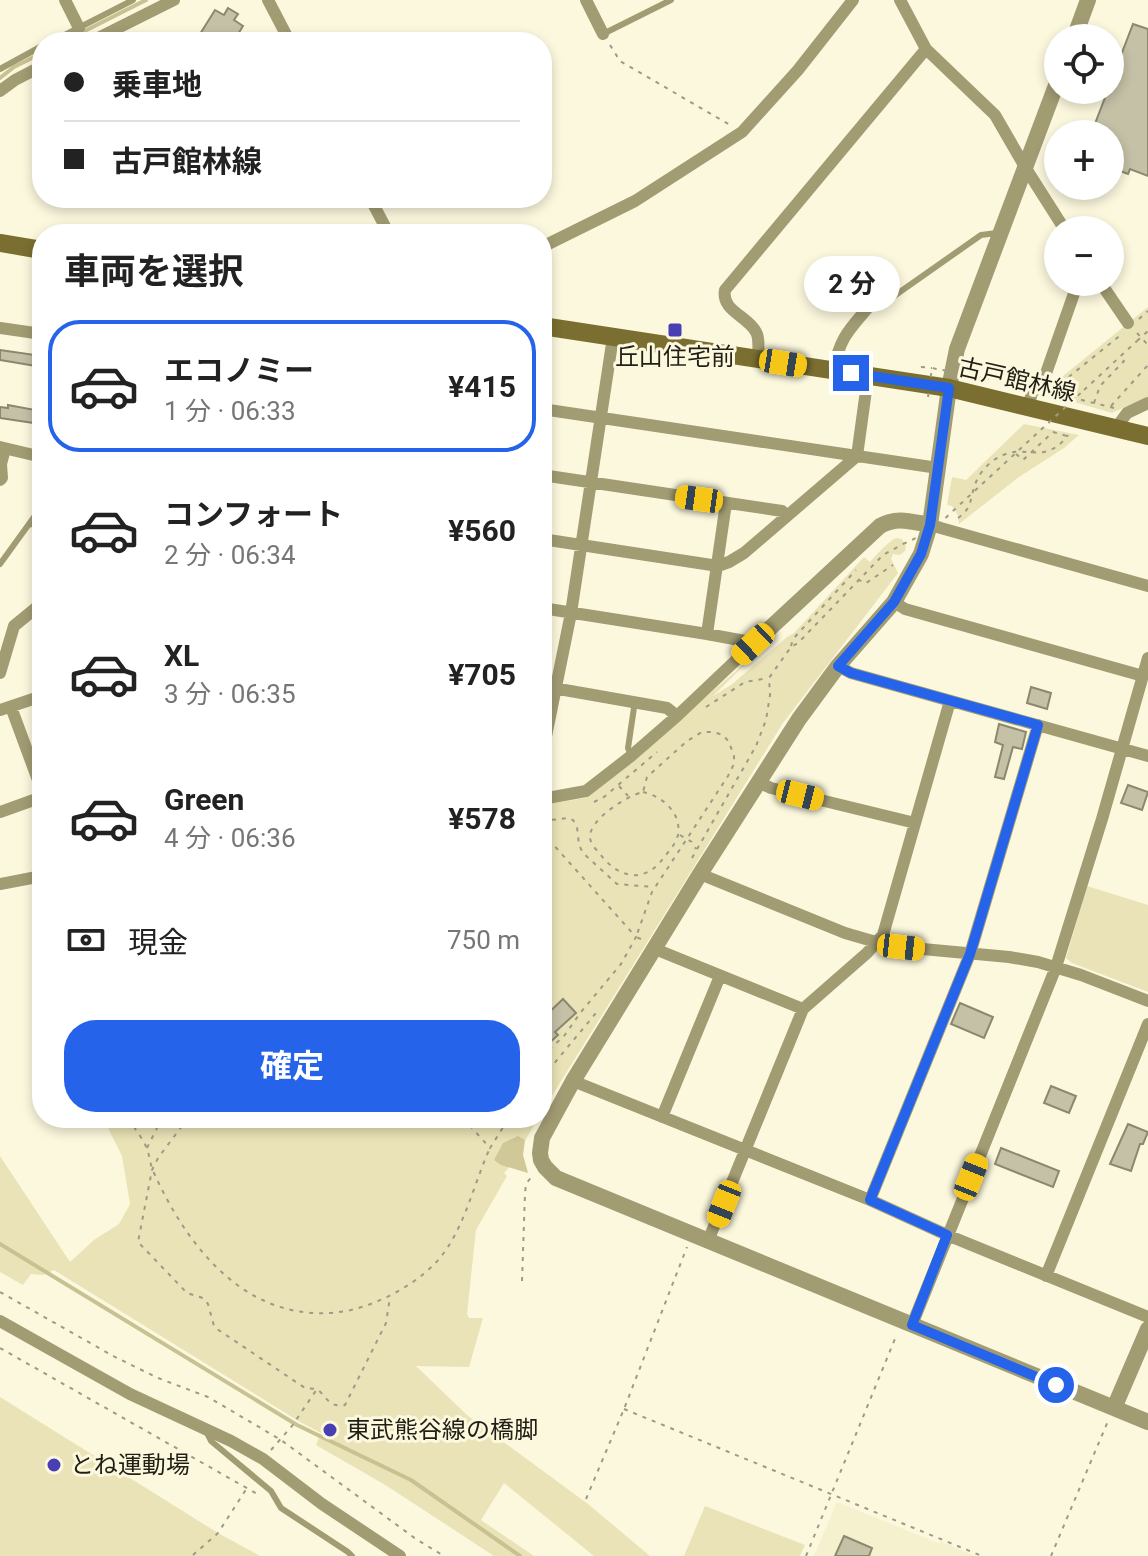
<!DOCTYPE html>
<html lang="ja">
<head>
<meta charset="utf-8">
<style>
	:root { --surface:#fff; --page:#f2f2f2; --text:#222; --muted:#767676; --line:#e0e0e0; --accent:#2563eb }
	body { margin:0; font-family:Roboto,"Noto Sans JP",sans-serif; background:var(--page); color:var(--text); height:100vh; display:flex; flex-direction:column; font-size:30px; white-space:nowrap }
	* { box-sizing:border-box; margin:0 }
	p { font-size:26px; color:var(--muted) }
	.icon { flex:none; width:44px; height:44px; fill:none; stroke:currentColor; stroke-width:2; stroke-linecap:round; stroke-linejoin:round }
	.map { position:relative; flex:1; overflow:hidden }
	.side { position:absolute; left:32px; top:224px; width:520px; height:904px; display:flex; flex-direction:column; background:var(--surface); border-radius:32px; box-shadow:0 4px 12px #0003 }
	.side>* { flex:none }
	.guide { position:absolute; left:32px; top:32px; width:520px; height:176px; border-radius:32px; box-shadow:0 4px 12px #0003; display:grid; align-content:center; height:176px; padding:0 32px; background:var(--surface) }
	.fabs { position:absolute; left:1044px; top:24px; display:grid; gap:16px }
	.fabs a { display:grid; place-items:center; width:80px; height:80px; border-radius:50%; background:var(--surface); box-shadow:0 4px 12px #0003; font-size:40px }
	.end { position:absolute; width:36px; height:36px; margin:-18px; border:10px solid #2563eb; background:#fff; box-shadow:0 0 0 4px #fff }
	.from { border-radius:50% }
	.bubble { position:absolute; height:56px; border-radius:28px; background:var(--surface); box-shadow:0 4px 12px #0003; font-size:26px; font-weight:700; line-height:56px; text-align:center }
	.car { position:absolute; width:24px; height:48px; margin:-24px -12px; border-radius:10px; box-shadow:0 0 6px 2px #0007; background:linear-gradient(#f5c518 24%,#345 0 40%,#f5c518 0 76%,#345 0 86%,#f5c518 0) }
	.guide b { display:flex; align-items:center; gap:28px; height:76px; font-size:30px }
	.guide b+b { border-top:2px solid var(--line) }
	.guide i { width:20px; height:20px; background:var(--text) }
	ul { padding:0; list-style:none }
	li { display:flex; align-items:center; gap:24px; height:132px; margin:0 16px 12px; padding:0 16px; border:4px solid transparent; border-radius:32px }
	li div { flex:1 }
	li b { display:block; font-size:30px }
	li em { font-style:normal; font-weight:700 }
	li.selected { border-color:var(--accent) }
	li>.icon { width:72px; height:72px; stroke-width:1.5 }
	h2 { padding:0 32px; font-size:36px; line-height:96px }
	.pay { display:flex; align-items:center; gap:20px; height:88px; padding:0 32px; font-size:30px }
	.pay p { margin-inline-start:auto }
	.cta { display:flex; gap:16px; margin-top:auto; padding:16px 32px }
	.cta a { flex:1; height:92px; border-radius:32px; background:var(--accent); color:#fff; font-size:32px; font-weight:700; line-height:92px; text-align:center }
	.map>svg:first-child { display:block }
	.built { fill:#f5f0ce }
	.green { fill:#eae3b7 }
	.forest { fill:#d0c898 }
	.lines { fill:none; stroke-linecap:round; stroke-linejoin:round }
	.stream { stroke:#c8c191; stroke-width:4 }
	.building { fill:#c5c1a7; stroke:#8b8870; stroke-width:2 }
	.path { stroke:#9d9a87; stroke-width:2; stroke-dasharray:4 6; stroke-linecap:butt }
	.service { stroke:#a29c73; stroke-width:6 }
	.minor { stroke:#a29c73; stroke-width:12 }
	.tertiary { stroke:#a29c73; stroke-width:16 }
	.secondary { stroke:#7a6f30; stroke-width:18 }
	.path-bridge { stroke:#9d9a87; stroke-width:2; stroke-dasharray:4 6; stroke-linecap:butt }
	.route { stroke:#2563eb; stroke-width:10 }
	.poi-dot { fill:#483fb5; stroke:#fcf8de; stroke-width:3 }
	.labels { text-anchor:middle; stroke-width:6; stroke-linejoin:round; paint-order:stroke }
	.poi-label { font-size:24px; fill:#201e15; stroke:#fcf8de; text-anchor:start }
	.street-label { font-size:24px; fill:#201e15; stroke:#fcf8de }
</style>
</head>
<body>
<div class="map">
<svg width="1148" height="1556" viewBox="0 0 1148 1556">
	<rect width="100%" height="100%" fill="#fcf8de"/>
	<path class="built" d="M837,1502L938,1543L940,1541L975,1556H814Z"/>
	<path class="green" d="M1148,307V397L1112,413L1047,394V389Z
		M1024,424L1079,435L1064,448L1019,477L959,524L958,516L952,506L947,505L952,477L966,480Z
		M896,538L902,539L906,547L905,551L900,555L893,554L891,559L898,573L783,723L542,1112V805L585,798L592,794L757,653L713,696L731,685L787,637L794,633L864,557L870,562C876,555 889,541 896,538Z
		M1087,886L1148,905V992L1072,963L1066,958Z
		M103,1118H538L511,1165L504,1173L507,1176L476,1230L467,1314L469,1318H483L469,1367L416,1366L468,1416L588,1504L650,1556H594L504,1483L481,1520L534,1556H494L387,1486L316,1445L321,1433L300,1422L54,1270L43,1275L31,1274L23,1285L0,1272V1156L70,1262L94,1240L119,1224L130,1204L122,1156Z
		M0,1397L218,1533L260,1556H0Z
		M705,1506L805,1545L800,1556H684Z"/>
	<path class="forest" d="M518,1136L525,1140L523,1155L528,1173L501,1165L494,1160L503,1143Z"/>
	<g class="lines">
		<path class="stream" d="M63,42L146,0
			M0,78L14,67L42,53
			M0,1244L297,1425L411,1480L520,1556"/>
	</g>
	<path class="building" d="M228,8L238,14L234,20L243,26L233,42H195L215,10L224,15Z
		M1133,24L1148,29V176L1130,169L1128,174L1110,167V134H1091L1108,90H1110V84Z
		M0,350L42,356V367L0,360Z
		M8,405L35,410L34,423L0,418V407L8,408Z
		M1031,687L1051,693L1047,709L1027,703Z
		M999,724L1026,732L1022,749L1013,747L1004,779L995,777L1003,745L995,742Z
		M1128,785L1148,792L1142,810L1121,803Z
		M563,999L576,1013L555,1032L558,1035L548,1044L542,1037V1019Z
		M960,1003L993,1017L984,1038L951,1024Z
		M1051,1086L1076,1096L1069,1113L1044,1103Z
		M1128,1124L1148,1132L1143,1144H1140L1131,1171L1110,1164Z
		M1001,1148L1059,1171L1053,1187L995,1164Z
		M844,1536L872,1548L869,1556H835Z"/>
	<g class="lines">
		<path class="path" d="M610,45L620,61L730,125
			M1139,319L1148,311
			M1137,333L1148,345
			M921,367L932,368
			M968,375L989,379
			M1084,390L1137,341
			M1094,403L1100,386L1124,361L1120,358
			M1111,406L1148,365
			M1114,408L1050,392L1122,334
			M1053,432L1067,436
			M958,518C973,507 969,501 975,485C978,474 989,462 999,457C1026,442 1044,467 1068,435
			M858,579L864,583H866L893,565
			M791,646L793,639L856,570
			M706,707L745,682L768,678
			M619,786L628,796
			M643,792C662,796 682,813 678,835C676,843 670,850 665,856C648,881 624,881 604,859C600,853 591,846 590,838C588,820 628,795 643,792Z
			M594,802L604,797L657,752
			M542,821L568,818L573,820L577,827L579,845L583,853L617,884L654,887
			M542,832L636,937L621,964L581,1012L564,1036L542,1056
			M680,835L692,842L696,849
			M692,858L756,746L766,720L770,695L769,678L791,647L798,643L883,555L903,544
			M641,939L636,937L652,892L728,776L734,764V756L729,742L723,735L713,732H702L687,741L647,777L643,792
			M542,1078L596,1013
			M542,1085L550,1090
			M129,1118C134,1129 143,1138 147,1149C150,1157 150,1165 154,1173C190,1253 254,1330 351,1310C382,1303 424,1280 443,1254C466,1223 474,1183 490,1148
			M188,1118L158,1158L152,1170L138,1242L187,1293L203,1298L208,1304L214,1326L217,1329L305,1388L317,1389C327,1397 329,1408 345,1405L386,1323L390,1297
			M463,1118L490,1148L509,1118
			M147,1148L162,1118
			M522,1281L525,1193L526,1184L532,1176
			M0,1292L115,1357L158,1378L208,1397L281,1440L416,1539L444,1556
			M0,1348L259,1495
			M624,1409L982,1556
			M271,1450L292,1426L317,1389
			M586,1499L624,1409L687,1247
			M193,1555L218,1533L247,1488
			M806,1556L897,1334
			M1051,1556L1108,1421"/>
		<path class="service" d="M603,34L671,0
			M51,42L133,0
			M0,69L42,46
			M873,303L887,301L981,235L997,233
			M30,524L42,526
			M0,564L42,506
			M631,756L628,748L635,701
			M207,1433L211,1441L271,1491L281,1508L348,1552L352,1556"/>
		<path class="minor" d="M65,0L79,28
			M268,0L290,42
			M586,0L603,34
			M900,0L926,49L995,115L1025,167L1065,230
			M90,42L174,0
			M0,91L15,80L42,66
			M370,198L389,234
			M542,247L635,201L742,132L798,70L853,0
			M1100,282L1128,323
			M0,328L42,334
			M758,359C758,350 760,339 756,332C748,316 721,311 725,290L926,49
			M834,370C839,337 851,328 872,303
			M1028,407L1032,393L1044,379L1078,282
			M542,409L938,468
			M1116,428L1127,413L1148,403
			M0,447L42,457
			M542,475L782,511L787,516
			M0,480L2,478L1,464L5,449
			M930,525L1148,586
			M542,539L718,566L729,562L744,553L857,456L868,376
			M894,602L905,609L1143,676
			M542,608L707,634L745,641L753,644L677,716L631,756L586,791L542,799
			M707,634L726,503
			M838,666L851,673L1148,756
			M0,673L14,626L42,603
			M542,686L667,708L677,716
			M11,707L42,791
			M0,710L42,696
			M542,756L571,613L613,337
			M758,782L771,788L915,823
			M0,812L42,797
			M700,874L845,933L876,942L901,947L1009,957L1038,962L1081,975L1148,1001
			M0,884L42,876
			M655,949L803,1009
			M573,1081L870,1200L947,1235L1148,1317
			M662,1117L720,976
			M870,1200L970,954L1038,725
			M708,1241L803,1009L867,953L883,935L950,701
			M1046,1276L1148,1024
			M0,1321L130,1394L231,1441L263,1459L322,1504L400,1556
			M912,1325L1056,967L1102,819L1148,658"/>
		<path class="tertiary" d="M1074,38L1088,0
			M1058,80L957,349L949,388L930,525L921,554L894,602L838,666L799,719L700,874L573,1081L542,1138L540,1153L541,1160L545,1167L556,1178L1148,1422
			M753,644L880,526C897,516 912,522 930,525
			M1114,1408L1148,1329"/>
		<path class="secondary" d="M0,243L42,250
			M542,326L949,388L1148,436"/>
		<path class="path-bridge" d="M1137,341L1148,331
			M928,397L932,368L968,375
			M1016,454L1023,460L1053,432
			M903,544L914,539L941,522L1084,390"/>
	</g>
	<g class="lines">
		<path class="route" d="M851,373L949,388L930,525L921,554L894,602L838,666L851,673L1038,725L970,954L870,1200L947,1235L912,1325L1056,1385"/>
	</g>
	<g class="poi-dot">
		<rect x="667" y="322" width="16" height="16" rx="4"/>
		<circle cx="330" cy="1430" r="8"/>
		<circle cx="54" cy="1465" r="8"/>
	</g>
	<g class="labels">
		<g class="poi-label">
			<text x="675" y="365" text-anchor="middle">丘山住宅前</text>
			<text x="346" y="1438">東武熊谷線の橋脚</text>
			<text x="70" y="1473">とね運動場</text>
		</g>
		<g class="street-label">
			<text transform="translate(1017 380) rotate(13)" y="8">古戸館林線</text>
		</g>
	</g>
</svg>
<div class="fabs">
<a><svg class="icon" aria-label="locate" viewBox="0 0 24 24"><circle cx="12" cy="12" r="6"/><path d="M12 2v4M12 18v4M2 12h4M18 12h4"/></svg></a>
<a>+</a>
<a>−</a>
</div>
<i class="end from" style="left:1056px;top:1385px"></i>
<i class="end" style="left:851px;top:373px"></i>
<div class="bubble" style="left:804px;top:256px;width:96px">2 分</div>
<i class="car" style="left:783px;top:363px;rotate:99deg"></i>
<i class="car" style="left:699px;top:499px;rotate:278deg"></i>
<i class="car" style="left:753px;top:644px;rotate:227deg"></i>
<i class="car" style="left:800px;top:795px;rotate:104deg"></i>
<i class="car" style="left:901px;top:947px;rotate:96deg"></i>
<i class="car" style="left:971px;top:1177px;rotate:22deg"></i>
<i class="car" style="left:724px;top:1204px;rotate:202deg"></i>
<div class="guide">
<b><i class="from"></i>乗車地</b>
<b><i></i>古戸館林線</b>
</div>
<section class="side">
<h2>車両を選択</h2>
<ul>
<li class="selected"><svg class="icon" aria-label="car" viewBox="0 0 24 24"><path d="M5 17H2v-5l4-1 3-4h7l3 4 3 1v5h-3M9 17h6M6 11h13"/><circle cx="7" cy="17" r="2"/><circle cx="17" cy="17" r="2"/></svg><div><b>エコノミー</b><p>1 分 · 06:33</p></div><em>¥415</em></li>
<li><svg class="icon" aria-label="car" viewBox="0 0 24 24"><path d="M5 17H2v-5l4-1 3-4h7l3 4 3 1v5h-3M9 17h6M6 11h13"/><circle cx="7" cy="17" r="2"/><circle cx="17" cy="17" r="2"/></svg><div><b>コンフォート</b><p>2 分 · 06:34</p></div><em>¥560</em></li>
<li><svg class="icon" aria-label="car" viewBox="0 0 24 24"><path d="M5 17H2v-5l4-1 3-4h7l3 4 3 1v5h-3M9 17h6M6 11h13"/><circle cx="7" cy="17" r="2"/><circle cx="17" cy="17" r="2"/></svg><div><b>XL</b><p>3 分 · 06:35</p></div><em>¥705</em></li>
<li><svg class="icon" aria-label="car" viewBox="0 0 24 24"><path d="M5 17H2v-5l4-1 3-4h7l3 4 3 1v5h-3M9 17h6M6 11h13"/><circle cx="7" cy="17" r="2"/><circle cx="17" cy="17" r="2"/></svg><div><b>Green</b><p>4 分 · 06:36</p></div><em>¥578</em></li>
</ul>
<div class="pay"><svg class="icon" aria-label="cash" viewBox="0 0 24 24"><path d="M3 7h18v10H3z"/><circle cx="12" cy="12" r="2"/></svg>現金<p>750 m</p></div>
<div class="cta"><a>確定</a></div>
</section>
</div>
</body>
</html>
